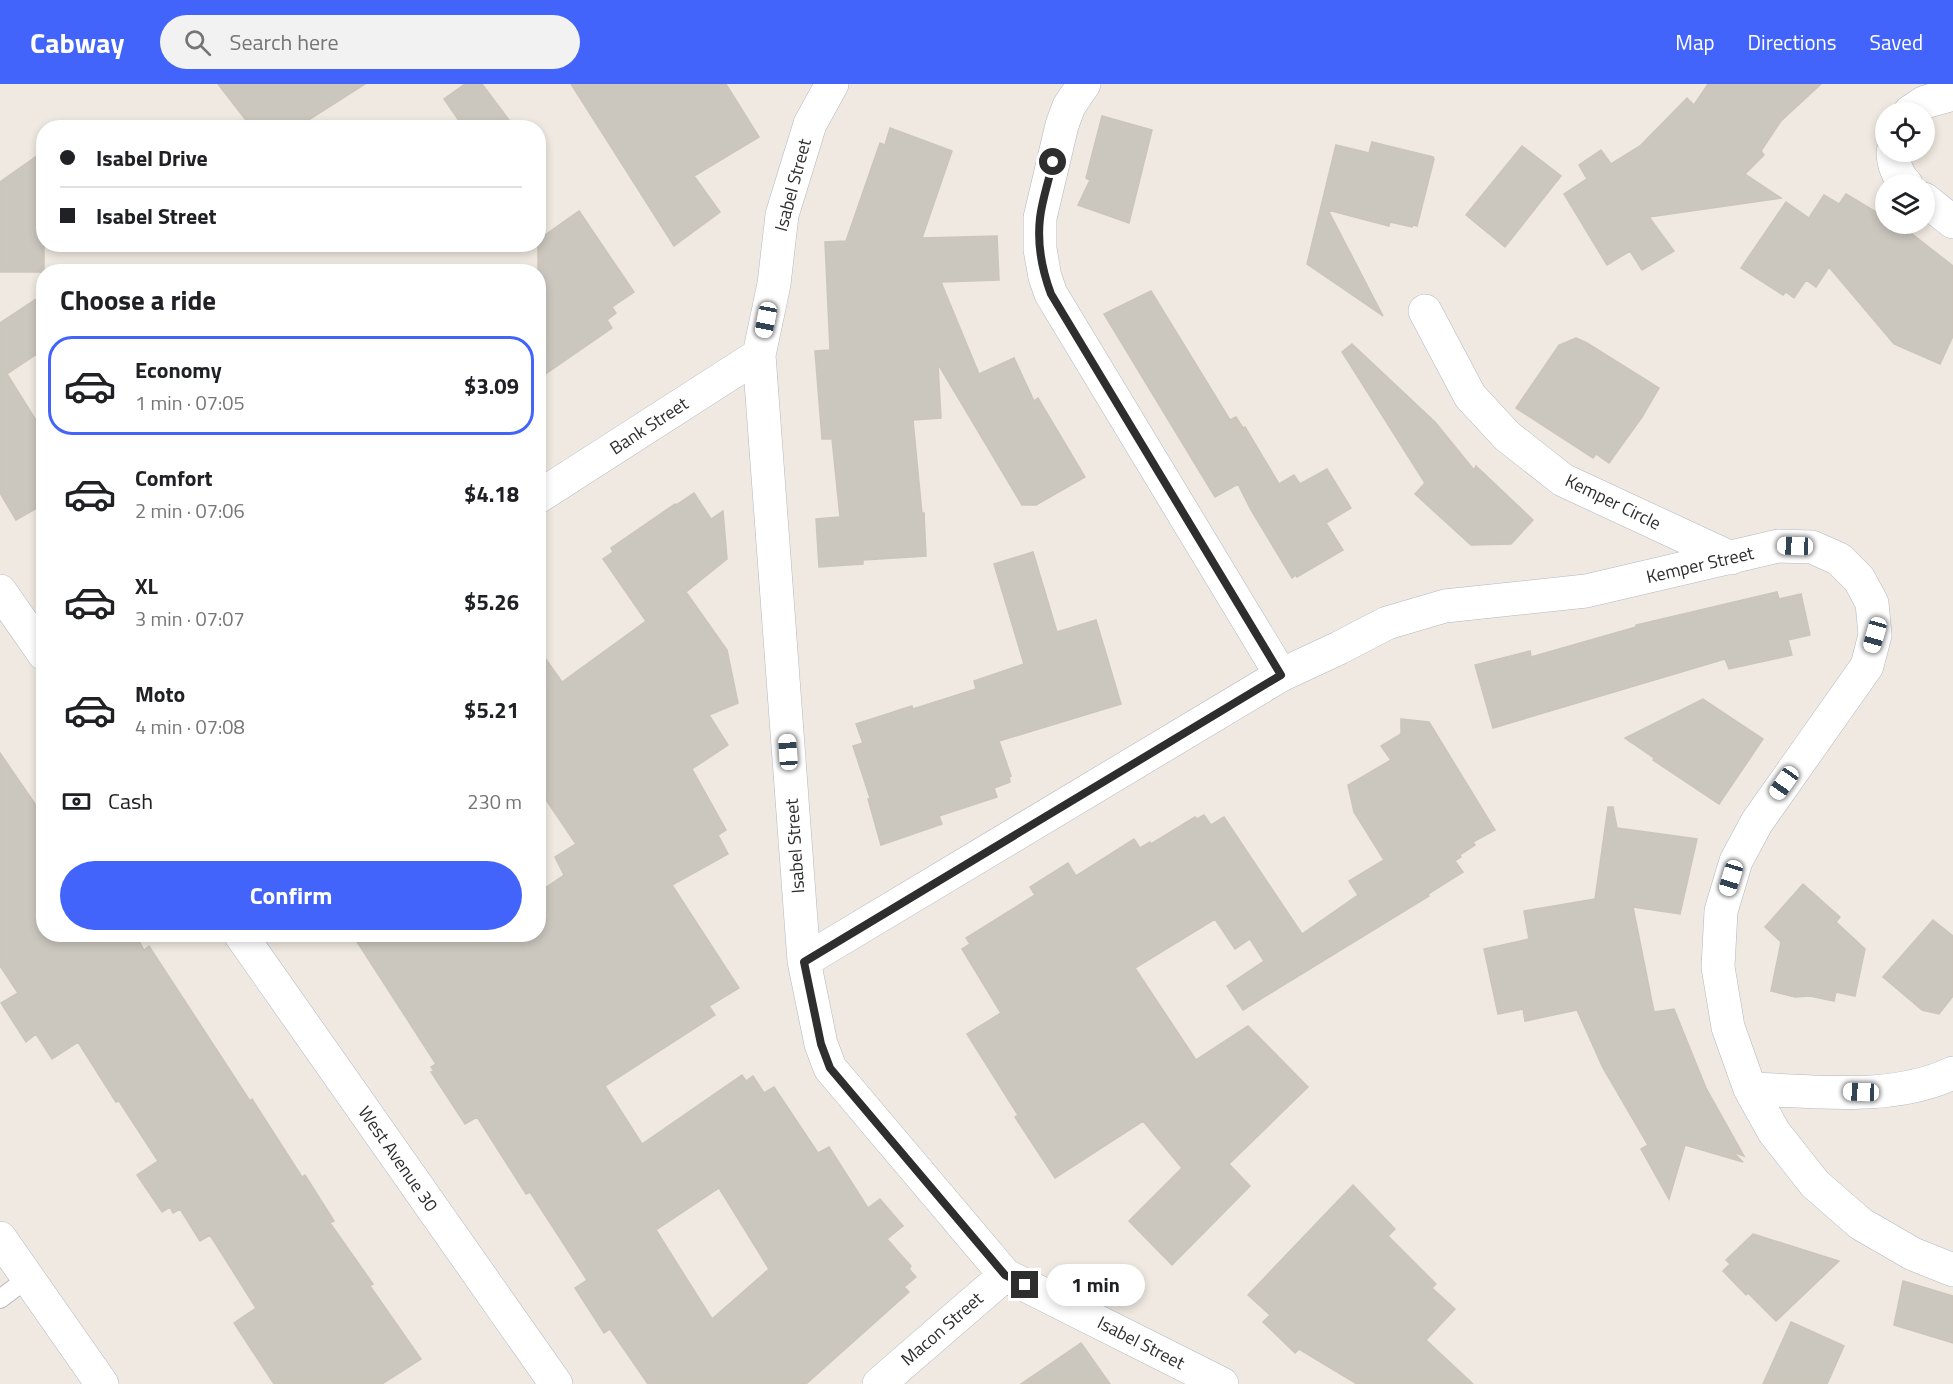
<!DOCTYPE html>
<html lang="en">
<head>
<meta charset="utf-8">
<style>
	:root { --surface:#fff; --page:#f2f2f2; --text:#202124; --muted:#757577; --line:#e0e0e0; --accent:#4264fb }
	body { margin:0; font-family:"Titillium Web",sans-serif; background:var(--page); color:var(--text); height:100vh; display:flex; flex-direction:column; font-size:22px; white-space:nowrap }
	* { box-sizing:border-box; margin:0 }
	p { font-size:20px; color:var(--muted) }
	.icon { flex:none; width:33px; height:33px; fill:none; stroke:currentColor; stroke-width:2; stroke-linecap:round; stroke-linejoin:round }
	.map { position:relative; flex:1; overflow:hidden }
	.side { position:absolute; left:36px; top:180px; width:510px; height:678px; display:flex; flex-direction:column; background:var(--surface); border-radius:24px; box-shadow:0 3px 9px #0003 }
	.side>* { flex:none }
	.hud { position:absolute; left:36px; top:36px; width:510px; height:132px; border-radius:24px; box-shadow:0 3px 9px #0003; display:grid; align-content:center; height:132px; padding:0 24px; background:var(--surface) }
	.buttons { position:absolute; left:1875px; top:18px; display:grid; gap:12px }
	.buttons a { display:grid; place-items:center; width:60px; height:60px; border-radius:50%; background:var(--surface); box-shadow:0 3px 9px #0003; font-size:30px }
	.end { position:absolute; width:27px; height:27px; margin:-14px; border:8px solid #2e2e2e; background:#fff; box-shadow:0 0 0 3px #fff }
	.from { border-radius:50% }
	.bubble { position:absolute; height:42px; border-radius:21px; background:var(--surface); box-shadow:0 3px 9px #0003; font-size:20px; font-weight:700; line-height:42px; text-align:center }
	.car { position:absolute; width:18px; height:36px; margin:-18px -9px; border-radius:8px; box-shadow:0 0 4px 2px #0007; background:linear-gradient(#fff 24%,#345 0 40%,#fff 0 76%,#345 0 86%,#fff 0) }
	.hud b { display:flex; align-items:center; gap:21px; height:57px; font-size:22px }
	.hud b+b { border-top:2px solid var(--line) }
	.hud i { width:15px; height:15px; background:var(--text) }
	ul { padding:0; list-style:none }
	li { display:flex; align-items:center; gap:18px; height:99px; margin:0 12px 9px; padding:0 12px; border:3px solid transparent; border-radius:24px }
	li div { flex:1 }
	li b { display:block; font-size:22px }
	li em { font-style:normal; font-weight:700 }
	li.on { border-color:var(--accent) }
	li>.icon { width:54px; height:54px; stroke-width:1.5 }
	h2 { padding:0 24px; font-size:27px; line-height:72px }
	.pay { display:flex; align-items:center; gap:15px; height:66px; padding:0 24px; font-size:22px }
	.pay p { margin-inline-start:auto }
	.action { display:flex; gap:12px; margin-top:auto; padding:12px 24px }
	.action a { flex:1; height:69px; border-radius:36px; background:var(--accent); color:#fff; font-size:24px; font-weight:700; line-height:69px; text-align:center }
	header { display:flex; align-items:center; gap:36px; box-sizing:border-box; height:84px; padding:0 30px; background:var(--accent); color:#fff }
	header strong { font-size:28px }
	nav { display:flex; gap:33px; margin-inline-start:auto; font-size:21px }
	.search { width:420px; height:54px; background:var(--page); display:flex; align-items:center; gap:15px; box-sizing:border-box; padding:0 21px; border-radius:33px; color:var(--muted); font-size:22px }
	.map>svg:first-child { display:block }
	.building { fill:#cbc7bf; stroke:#cbc5ba; stroke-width:1.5; fill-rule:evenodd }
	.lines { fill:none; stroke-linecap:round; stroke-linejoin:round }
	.lane-casing { stroke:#b4b7c1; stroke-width:20 }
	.street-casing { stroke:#b4b7c1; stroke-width:34 }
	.secondary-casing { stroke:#b4b7c1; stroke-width:34 }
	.lane { stroke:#fff; stroke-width:18 }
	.street { stroke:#fff; stroke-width:33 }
	.secondary { stroke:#fff; stroke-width:33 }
	.route { stroke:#2e2e2e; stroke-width:8 }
	.labels { text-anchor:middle; stroke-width:6; stroke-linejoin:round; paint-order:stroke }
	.street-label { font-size:18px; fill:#2e2e2e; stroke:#fff }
</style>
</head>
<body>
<header>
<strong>Cabway</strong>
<div class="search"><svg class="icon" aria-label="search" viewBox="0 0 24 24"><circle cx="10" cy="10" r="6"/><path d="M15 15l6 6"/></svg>Search here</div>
<nav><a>Map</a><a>Directions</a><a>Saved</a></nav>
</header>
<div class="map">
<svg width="1953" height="1300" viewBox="0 0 1953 1300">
	<rect width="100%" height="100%" fill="#efe9e1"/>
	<path class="building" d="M218,0H365L296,44H252Z
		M465,0H482L515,44H464L444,15Z
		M571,0H726L759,53L694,92L720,128L674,162Z
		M1708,0H1821L1781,37L1761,67L1764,71L1745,90L1781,114L1649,133L1674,167L1642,186L1630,167L1607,181L1564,110L1587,95L1579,81L1601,66L1611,80L1640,62L1687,14L1694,21Z
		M1102,32L1152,46L1129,139L1078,121L1090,96L1086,94Z
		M890,44L952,67L922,154L997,152L999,196L941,198L979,290L1014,274L1034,317L1038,314L1085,393L1036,421H1022L938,280L941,334L913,336L922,430L924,429L926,472L863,476V480L819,483L816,435L840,433L832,355H822L815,267L830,266L825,158L846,157L880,59L885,61Z
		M1372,58L1433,73L1434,75L1417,142L1413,141L1412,143L1390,138L1389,142L1328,126L1383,232L1307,180L1336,61L1369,69Z
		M1522,62L1561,92L1505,163L1466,131Z
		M44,67V188H0V98Z
		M1846,110L1886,134V140H1893L1902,145L1903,143L1953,182V252L1940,280L1894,260L1829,183L1816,203L1806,196L1794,214L1786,208L1783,211L1741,184L1786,118L1809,134L1824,111L1839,120Z
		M579,127L634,208L612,223L616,229L607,236L612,244L538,295V156Z
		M1151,207L1230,336L1236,333L1243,344L1245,343L1279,400L1294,391L1300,400L1327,385L1351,424L1326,439L1343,466L1297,493L1296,491L1292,494L1251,426L1238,400L1215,413L1104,230Z
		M44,210V265L7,290L44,349V420L16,436L0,409V239Z
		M1576,254L1587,259L1659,304L1642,333L1609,379L1596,370L1593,374L1516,324L1559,261Z
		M1352,260L1435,338L1474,386L1476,382L1533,436L1511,460L1471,461L1415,410L1425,399L1342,268Z
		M694,409L711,435L723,427L727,475L686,508L727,566L738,619L709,631L728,661L692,685L726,746L718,751L728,770L672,801L739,904L709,922L715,931L605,1002L642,1060L742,991L746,997L753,992L764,1009L774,1003L818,1069L829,1063L868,1124L880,1115L903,1142L887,1155L911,1182L909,1185L916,1193L904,1203L909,1208L806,1300H648L610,1245L604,1249L575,1204L587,1196L530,1108L526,1110L477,1033L465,1040L431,988L434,987L431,983L436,980L352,850H538V809L564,791L555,773L576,760L538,704V564L562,598L646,537L603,475L613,468L611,464L675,420L676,421ZM719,1104L769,1185L712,1235L656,1146Z
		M1033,468L1057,548L1096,536L1121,620L999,657L1011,692L1009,693L1010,698L994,704L997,713L939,732L942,740L881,761L868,715L870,714L853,662L863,659L856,640L912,622L913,625L976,605L974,597L1024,580L994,480Z
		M1777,508L1779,515L1801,510L1810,551L1788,556L1792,571L1729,585L1725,575L1493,644L1475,581L1530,567L1531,573L1636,543V541Z
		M1703,615L1763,655L1719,720L1653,676L1654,674L1625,654Z
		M1401,635L1429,638L1495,746L1473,758L1475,761L1460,771L1461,773L1455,777L1463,788L1428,810L1429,812L1243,926L1227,902L1264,877L1250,855L1235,865L1215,835L1135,884L1196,976L1248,942L1308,1003L1229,1080L1250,1102L1172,1181L1129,1137L1182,1084L1143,1037L1055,1094L1015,1033L1018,1031L967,950L1001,929L962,865L970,860L966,854L1035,811L1030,803L1068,779L1076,792L1134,755L1140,764L1150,758L1151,760L1195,733L1197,735L1204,731L1211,741L1224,733L1302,850L1358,811L1349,797L1384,776L1354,728L1348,701L1391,676L1381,662L1401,650Z
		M0,669L44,733V850H135L144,866L149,862L250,1017L252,1015L302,1093L305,1091L334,1137L330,1139L373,1200L370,1202L421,1275L382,1300H274L234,1239L256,1224L210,1151L200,1157L180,1125L173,1129L170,1123L162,1128L137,1091L158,1077L119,1017L116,1018L78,958L52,975L36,950L26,958L1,919L18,909L0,882Z
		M1608,723H1613L1617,744L1697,755L1680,830L1633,823L1654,928L1674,925L1706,1004L1744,1072L1733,1068L1743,1078L1685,1061L1669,1115L1641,1065L1648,1061L1603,984L1577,926L1525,937L1523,925L1498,930L1484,865L1529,855L1524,827L1595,815Z
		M1803,800L1840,833L1836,838L1865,865L1855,912L1836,908L1834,917L1810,912L1795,913L1771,907L1781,858L1765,843Z
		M1933,836L1953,852V912L1939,930L1922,926L1883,893Z
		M1353,1101L1395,1145L1388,1152L1436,1200L1432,1204L1455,1225L1426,1256L1473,1300H1357L1299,1265L1295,1269L1263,1238L1270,1231L1248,1211Z
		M1753,1150L1839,1177L1776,1237L1748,1209L1746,1211L1723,1187L1730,1180L1726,1176Z
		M1903,1197L1953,1212V1259L1894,1241Z
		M1791,1238L1844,1262L1827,1300H1763Z
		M1081,1259L1110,1300H1021Z"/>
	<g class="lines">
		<defs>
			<path id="lane" d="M0,1215L28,1194"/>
			<path id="street" d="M832,0L810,40L782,131L774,200L759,271L804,877L821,960L830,984L1005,1191L1222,1300
				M1910,28L1925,18L1953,10
				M1893,68C1893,79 1898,93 1906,100
				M1924,115L1953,138
				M1425,227L1470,312L1507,352L1563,396L1731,474
				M538,413L759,271
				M0,507L44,570
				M1281,591L1339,564L1387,539L1445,522L1586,507L1778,462L1812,463L1839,475L1859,495L1872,519L1875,551L1867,582L1757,738L1736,777L1721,827L1718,883L1728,943L1750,1005L1774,1048L1815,1100L1861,1140L1913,1170L1953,1186
				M240,850L556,1300
				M804,877L1281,591L1051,210L1045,193L1040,165V134L1062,41L1069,22L1084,0
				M1750,1005C1815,1007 1892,1018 1953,989
				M879,1300L1005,1191"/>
			<path id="secondary" d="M0,1154L102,1300"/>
		</defs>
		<use href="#lane" class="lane-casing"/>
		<use href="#street" class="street-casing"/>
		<use href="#secondary" class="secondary-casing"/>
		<use href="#lane" class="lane"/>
		<use href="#street" class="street"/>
		<use href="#secondary" class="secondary"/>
	</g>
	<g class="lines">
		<path class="route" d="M1025,1201L1005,1191L830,984L821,960L804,878L1281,591L1051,210C1042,186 1037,160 1040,134C1042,116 1049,96 1053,78"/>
	</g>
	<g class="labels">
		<g class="street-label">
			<text transform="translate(793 101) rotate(-75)" y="6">Isabel Street</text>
			<text transform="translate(649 342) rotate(-33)" y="6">Bank Street</text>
			<text transform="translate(1613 418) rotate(26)" y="6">Kemper Circle</text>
			<text transform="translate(1700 481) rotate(-13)" y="6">Kemper Street</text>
			<text transform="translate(795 762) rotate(-94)" y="6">Isabel Street</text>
			<text transform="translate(398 1075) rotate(55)" y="6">West Avenue 30</text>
			<text transform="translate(942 1245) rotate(-41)" y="6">Macon Street</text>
			<text transform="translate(1141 1259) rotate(27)" y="6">Isabel Street</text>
		</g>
	</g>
</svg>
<div class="buttons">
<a><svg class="icon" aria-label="locate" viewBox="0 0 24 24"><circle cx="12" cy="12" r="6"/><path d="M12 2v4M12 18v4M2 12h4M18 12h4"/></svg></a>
<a><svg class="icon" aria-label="layers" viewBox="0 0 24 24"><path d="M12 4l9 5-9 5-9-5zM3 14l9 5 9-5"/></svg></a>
</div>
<i class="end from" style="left:1053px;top:78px"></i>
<i class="end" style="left:1025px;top:1201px"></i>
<div class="bubble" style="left:1046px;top:1180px;width:99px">1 min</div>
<i class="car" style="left:766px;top:236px;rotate:191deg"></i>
<i class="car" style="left:1795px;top:462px;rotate:272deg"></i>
<i class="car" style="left:1875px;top:551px;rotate:196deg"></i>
<i class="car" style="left:788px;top:668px;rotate:356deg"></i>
<i class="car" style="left:1784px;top:699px;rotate:215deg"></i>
<i class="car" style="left:1731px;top:794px;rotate:197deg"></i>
<i class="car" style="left:1861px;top:1008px;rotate:272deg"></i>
<div class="hud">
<b><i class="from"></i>Isabel Drive</b>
<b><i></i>Isabel Street</b>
</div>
<section class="side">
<h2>Choose a ride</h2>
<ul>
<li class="on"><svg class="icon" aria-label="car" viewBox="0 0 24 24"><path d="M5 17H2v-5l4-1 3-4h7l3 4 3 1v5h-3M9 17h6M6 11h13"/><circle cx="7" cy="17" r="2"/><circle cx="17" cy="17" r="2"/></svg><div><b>Economy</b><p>1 min · 07:05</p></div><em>$3.09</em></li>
<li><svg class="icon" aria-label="car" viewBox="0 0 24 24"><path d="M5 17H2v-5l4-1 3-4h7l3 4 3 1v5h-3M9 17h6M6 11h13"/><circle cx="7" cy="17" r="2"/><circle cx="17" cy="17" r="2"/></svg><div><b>Comfort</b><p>2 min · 07:06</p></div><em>$4.18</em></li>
<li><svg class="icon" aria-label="car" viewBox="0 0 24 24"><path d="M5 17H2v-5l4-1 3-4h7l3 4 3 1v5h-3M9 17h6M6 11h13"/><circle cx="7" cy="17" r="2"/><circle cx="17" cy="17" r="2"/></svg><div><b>XL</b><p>3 min · 07:07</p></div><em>$5.26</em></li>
<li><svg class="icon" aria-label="car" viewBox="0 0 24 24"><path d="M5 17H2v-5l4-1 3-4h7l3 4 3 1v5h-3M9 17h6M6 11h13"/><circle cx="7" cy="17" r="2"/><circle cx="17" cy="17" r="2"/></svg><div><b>Moto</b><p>4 min · 07:08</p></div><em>$5.21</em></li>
</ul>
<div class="pay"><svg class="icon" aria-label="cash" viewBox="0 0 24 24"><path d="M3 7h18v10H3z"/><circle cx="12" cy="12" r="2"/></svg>Cash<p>230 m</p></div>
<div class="action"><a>Confirm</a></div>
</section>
</div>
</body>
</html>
